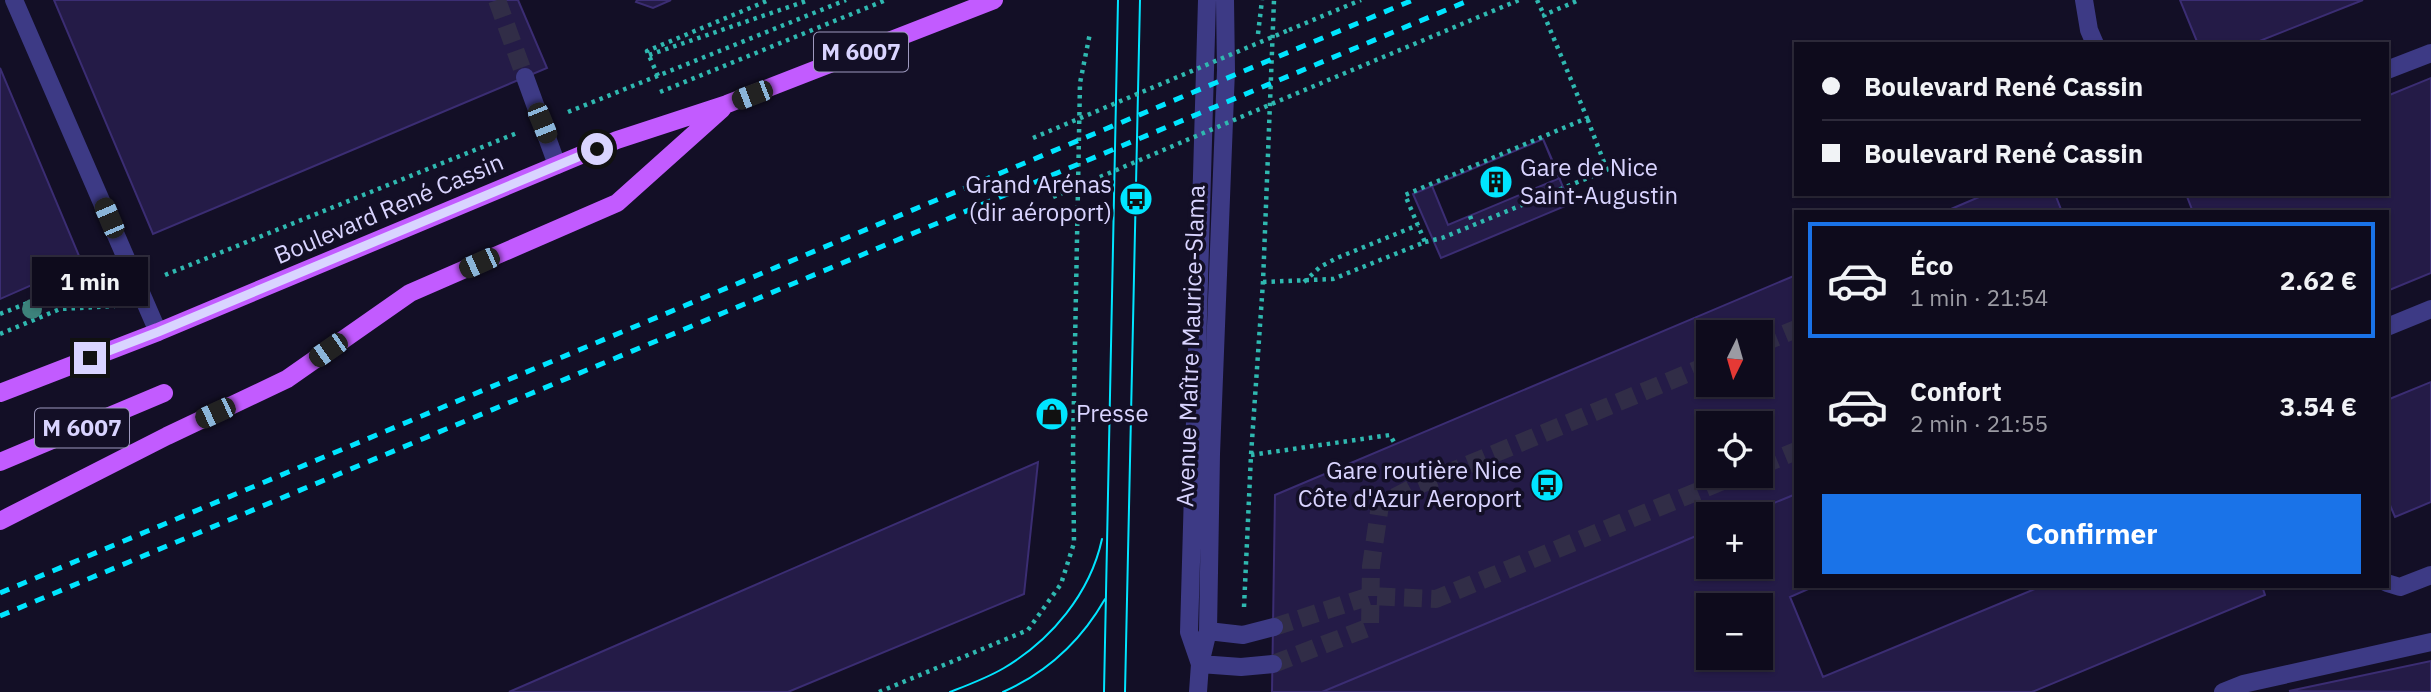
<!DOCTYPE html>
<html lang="fr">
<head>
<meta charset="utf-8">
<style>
	:root { --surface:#0e0b1c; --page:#171425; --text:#f1f3f6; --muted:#9b9ba3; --line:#2e2b3b; --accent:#1a73e8 }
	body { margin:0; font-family:"IBM Plex Sans",sans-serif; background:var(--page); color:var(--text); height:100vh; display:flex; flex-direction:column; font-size:26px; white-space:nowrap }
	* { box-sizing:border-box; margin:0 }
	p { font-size:23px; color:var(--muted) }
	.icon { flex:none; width:38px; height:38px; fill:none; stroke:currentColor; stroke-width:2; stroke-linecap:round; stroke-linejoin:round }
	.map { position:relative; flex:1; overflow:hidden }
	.side { position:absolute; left:1794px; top:210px; width:595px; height:378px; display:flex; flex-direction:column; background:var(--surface); border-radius:0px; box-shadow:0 2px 5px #0004,0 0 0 2px var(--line) }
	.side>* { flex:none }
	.guide { position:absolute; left:1794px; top:42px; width:595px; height:154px; border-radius:0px; box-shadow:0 2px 5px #0004,0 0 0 2px var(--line); display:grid; align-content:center; height:154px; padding:0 28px; background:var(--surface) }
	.needle { width:46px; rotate:185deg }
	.fabs { position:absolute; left:1696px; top:320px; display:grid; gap:14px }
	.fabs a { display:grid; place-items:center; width:77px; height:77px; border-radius:0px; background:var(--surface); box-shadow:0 2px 5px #0004,0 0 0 2px var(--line); font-size:35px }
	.end { position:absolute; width:32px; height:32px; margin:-16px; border:9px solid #d9d4ff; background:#111; box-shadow:0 0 0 4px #111 }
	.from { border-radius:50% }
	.bubble { position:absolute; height:49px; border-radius:0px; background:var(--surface); box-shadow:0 2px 5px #0004,0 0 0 2px var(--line); font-size:23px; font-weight:700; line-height:49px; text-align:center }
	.car { position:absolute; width:21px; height:42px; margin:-21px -10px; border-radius:9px; box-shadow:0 0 5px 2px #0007; background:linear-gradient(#222 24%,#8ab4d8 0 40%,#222 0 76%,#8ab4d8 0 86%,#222 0) }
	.guide b { display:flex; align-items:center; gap:24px; height:66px; font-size:26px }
	.guide b+b { border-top:2px solid var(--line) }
	.guide i { width:18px; height:18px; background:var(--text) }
	ul { padding:12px 0 0; list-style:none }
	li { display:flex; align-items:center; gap:21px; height:116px; margin:0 14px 10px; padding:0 14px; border:4px solid transparent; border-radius:0px }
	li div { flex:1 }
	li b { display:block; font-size:26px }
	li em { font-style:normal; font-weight:700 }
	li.active { border-color:var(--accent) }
	li>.icon { width:63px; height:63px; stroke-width:1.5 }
	.primary-button { display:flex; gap:14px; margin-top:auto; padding:14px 28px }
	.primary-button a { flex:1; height:80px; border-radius:0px; background:var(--accent); color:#fff; font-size:28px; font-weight:700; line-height:80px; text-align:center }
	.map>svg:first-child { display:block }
	.building { fill:#241b47; stroke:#3b2d73; stroke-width:2; fill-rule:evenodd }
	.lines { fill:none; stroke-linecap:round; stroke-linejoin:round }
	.minor-tunnel { stroke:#312d47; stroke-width:18; stroke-dasharray:18 9; stroke-linecap:butt }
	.path { stroke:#2fb8b0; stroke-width:4.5; stroke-dasharray:3.5 5; stroke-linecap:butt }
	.minor { stroke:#3d3a85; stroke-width:18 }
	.major { stroke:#c25bff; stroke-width:18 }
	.tram { stroke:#00e5ff; stroke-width:2 }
	.rail { stroke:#00e5ff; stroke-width:5; stroke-dasharray:10 9; stroke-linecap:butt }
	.path-bridge { stroke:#2fb8b0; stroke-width:4.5; stroke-dasharray:3.5 5; stroke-linecap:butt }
	.tree { fill:#3d827b }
	.route { stroke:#d9d4ff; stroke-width:9 }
	.labels { text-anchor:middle; stroke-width:7; stroke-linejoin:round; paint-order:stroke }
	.shield { fill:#130f26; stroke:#9e99be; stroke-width:2 }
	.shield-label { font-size:23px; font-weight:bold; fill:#d9d4ff }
	.poi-label { font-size:24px; fill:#d9d4ff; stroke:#130f26; text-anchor:start }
	.street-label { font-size:24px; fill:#d9d4ff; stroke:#130f26 }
</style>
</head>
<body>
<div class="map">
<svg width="2431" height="692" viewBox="0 0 2431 692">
	<rect width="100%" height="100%" fill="#130f26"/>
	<path class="building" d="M54,0H518L547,68L153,234Z
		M637,0H671L653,8L636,2Z
		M2180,0H2363L2252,44H2198Z
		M0,68L82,263L0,299Z
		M2431,78V273L2387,291V212H2193L2186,194H2387V96Z
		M1543,139L1570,204L1441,258L1413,194Z
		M1543,139L1560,178L1448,225L1432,186Z
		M1986,194H2055L2062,212H1944Z
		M1796,275V494L1747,514H1708V531L1322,692H1272L1275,495ZM1708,332H1760V385H1708ZM1708,424H1760V476H1708Z
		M2431,382V502L2395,517L2387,498V400Z
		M1046,403L1058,404L1057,425L1045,424Z
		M1038,462L1024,594L788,692H509Z
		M1796,494V586H1815L1790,597L1823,677L2042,586H2262L2265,595L2032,692H1322L1708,531V567H1760V514H1747ZM1708,606H1760V658H1708Z
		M2431,661V692L2289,691Z"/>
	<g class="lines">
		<path class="minor-tunnel" d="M497,0L525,77
			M1760,344L1796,329
			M1760,466L1796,451
			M1274,627L1370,596L1436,599L1735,476
			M1273,664L1370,627L1371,566L1380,505L1414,487L1708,365"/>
		<path class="path" d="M1537,0L1544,15
			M1289,30L1361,0
			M1258,34L1262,0
			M649,55L809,0
			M658,76L647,51L769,0
			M660,92L886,0
			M1288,97L1519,0
			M568,112L846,0
			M1470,216L1473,224
			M1425,242L1442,238L1607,170L1587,118
			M165,275L517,133
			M1263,282L1333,279L1425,242L1405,195L1587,118L1544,15L1579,0
			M1304,282L1320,267L1337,258L1418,225
			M0,314L48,295L110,291
			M0,334L60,309L115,306
			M1251,455L1390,435L1395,444
			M1244,607L1251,455L1263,282L1274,0
			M879,692L1028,630L1061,584L1074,543L1073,448L1080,83L1090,33"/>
		<path class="minor" d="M14,0L158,332
			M2084,0L2089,30L2095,44
			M2387,70L2431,53
			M525,77L557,165
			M2387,327L2431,309
			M2387,583L2400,587L2431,575
			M1208,631L1243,635L1274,627
			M1200,664L1189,632L1207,0
			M1200,664L1241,667L1273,664
			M1198,692L1200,664L1208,631L1211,454L1226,70L1225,0
			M2223,692L2243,684L2431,642"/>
		<path class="major" d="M0,393L158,332L617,140L727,104L994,0
			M0,462L164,393
			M0,521L167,436L287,379L410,293L617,203L722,109"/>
		<path class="tram" d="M950,692C968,685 987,678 1004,668C1051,640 1090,594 1102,539
			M1003,692C1048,672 1081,641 1105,599
			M1104,692L1118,0
			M1125,692L1140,0"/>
		<path class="rail" d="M0,593L1413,0
			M0,616L1470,0"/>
		<path class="path-bridge" d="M1033,138L1289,30
			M1053,197L1288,97"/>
	</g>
	<circle class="tree" cx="32" cy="309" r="10"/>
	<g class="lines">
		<path class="route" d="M90,358L158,332L597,149"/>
	</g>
	<defs>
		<symbol id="building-disc" viewBox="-11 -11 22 22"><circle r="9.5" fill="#00e5ff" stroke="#130f26"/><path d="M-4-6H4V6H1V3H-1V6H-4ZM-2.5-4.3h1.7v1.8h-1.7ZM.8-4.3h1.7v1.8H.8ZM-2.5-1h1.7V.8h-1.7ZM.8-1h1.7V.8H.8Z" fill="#111"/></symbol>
		<symbol id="bus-disc" viewBox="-11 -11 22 22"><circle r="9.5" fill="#00e5ff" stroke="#130f26"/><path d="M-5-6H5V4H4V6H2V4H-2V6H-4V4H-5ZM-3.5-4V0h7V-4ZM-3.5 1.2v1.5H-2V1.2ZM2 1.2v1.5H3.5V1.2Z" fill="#111"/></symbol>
		<symbol id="shop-disc" viewBox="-11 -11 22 22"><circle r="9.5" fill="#00e5ff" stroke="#130f26"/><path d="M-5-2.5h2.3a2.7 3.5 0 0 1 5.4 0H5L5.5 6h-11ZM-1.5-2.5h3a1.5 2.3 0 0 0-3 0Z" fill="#111"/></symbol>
	</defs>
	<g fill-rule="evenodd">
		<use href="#building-disc" x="1477" y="163" width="38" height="38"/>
		<use href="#bus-disc" x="1117" y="180" width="38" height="38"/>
		<use href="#shop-disc" x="1033" y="395" width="38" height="38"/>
		<use href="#bus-disc" x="1528" y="466" width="38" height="38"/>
	</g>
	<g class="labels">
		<g class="shield">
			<rect x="814" y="32.5" width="94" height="39" rx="5"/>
			<rect x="35" y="408.5" width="94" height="39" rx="5"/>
		</g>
		<g class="shield-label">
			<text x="861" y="60">M 6007</text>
			<text x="82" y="436">M 6007</text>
		</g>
		<g class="poi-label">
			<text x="1520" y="176">Gare de Nice<tspan x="1520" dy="28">Saint-Augustin</tspan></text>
			<text x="1112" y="193" text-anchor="end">Grand Arénas<tspan x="1112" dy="28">(dir aéroport)</tspan></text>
			<text x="1076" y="422">Presse</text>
			<text x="1522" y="479" text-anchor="end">Gare routière Nice<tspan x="1522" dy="28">Côte d'Azur Aeroport</tspan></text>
		</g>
		<g class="street-label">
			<text transform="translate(389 209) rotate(-23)" y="8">Boulevard René Cassin</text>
			<text transform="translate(1191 346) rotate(-88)" y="8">Avenue Maître Maurice-Slama</text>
		</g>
	</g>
</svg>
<div class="fabs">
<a><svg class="needle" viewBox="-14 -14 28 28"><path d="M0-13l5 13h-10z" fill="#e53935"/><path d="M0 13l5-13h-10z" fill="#9b9ba3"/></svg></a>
<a><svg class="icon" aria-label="locate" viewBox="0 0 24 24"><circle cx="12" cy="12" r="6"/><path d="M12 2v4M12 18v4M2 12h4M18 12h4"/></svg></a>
<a>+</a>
<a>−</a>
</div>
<i class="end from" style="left:597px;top:149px"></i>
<i class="end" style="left:90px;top:358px"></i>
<div class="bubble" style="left:32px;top:257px;width:116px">1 min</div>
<i class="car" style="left:752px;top:95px;rotate:249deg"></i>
<i class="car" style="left:542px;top:123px;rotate:158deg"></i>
<i class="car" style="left:109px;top:218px;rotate:337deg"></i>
<i class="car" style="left:479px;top:263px;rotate:246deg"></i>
<i class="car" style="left:328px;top:350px;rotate:235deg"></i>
<i class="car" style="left:215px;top:413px;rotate:245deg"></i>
<div class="guide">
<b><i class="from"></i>Boulevard René Cassin</b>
<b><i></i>Boulevard René Cassin</b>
</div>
<section class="side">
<ul>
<li class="active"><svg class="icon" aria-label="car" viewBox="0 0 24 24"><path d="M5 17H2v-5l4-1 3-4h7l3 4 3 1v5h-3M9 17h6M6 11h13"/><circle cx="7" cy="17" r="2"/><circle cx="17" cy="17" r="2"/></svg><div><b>Éco</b><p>1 min · 21:54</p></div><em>2.62 €</em></li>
<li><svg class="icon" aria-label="car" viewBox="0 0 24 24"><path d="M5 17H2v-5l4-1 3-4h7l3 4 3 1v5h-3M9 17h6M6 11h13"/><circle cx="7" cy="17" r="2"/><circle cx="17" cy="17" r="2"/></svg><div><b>Confort</b><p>2 min · 21:55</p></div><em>3.54 €</em></li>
</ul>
<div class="primary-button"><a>Confirmer</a></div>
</section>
</div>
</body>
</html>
